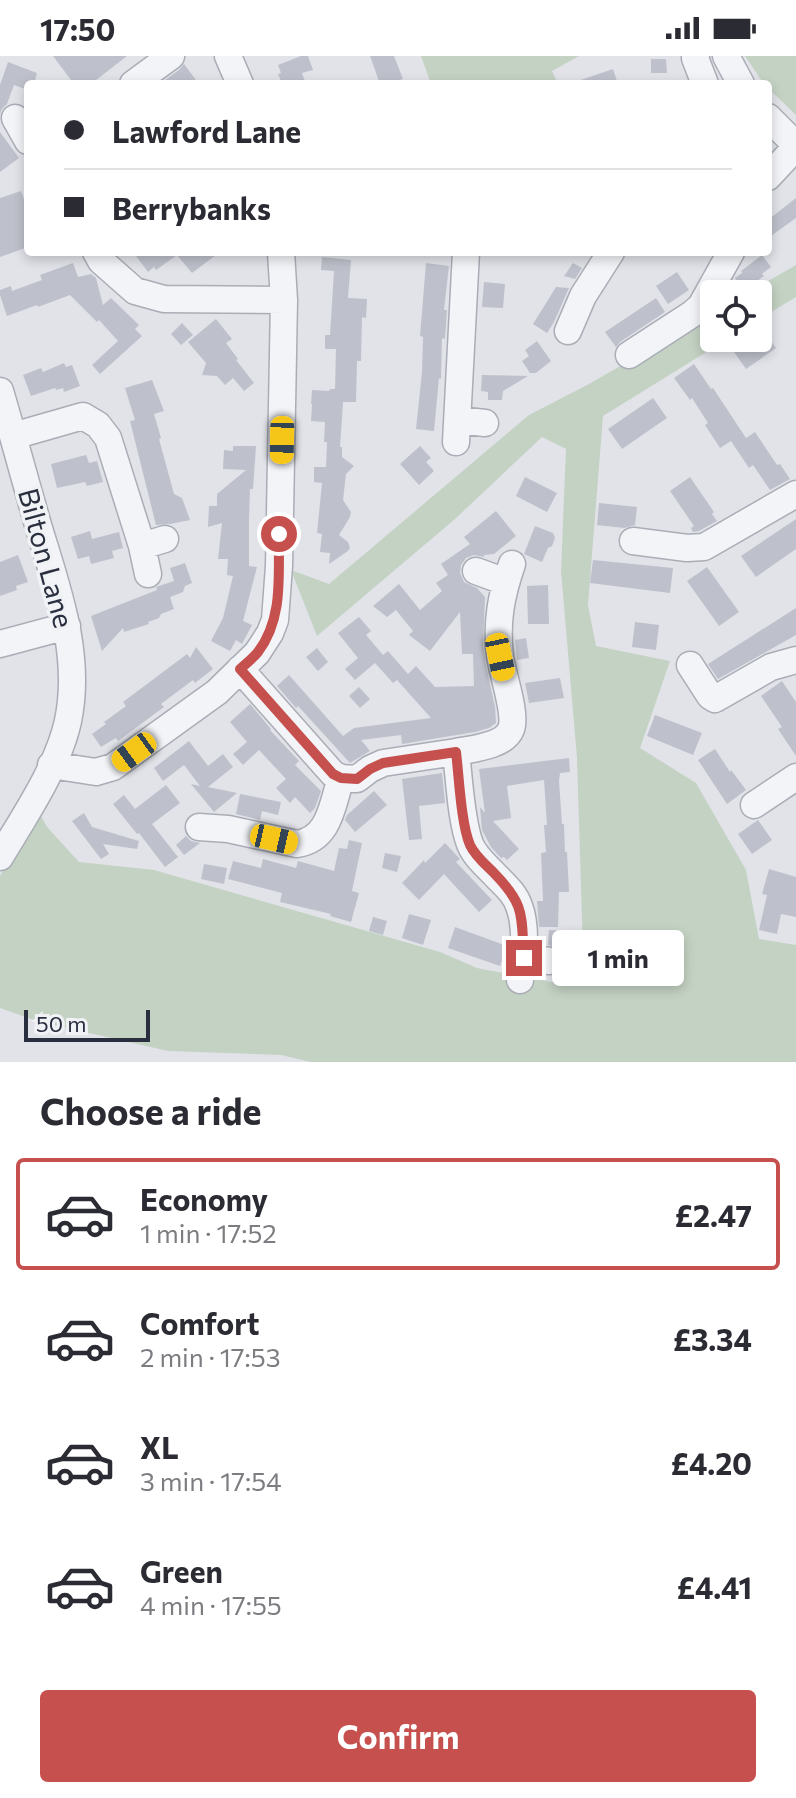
<!DOCTYPE html>
<html lang="en">
<head>
<meta charset="utf-8">
<style>
	:root { --surface:#fff; --page:#f2f2f3; --text:#2b2b33; --muted:#7c7c81; --line:#e1e1e2; --accent:#c5504e }
	body { margin:0; font-family:Commissioner,sans-serif; background:var(--page); color:var(--text); height:100vh; display:flex; flex-direction:column; font-size:30px; white-space:nowrap }
	* { box-sizing:border-box; margin:0 }
	p { font-size:26px; color:var(--muted) }
	.icon { flex:none; width:44px; height:44px; fill:none; stroke:currentColor; stroke-width:2; stroke-linecap:round; stroke-linejoin:round }
	.map { position:relative; height:1006px; overflow:hidden }
	.side { display:flex; flex-direction:column; background:var(--surface); flex:1 }
	.side>* { flex:none }
	.banner { position:absolute; left:24px; top:24px; width:748px; height:176px; border-radius:8px; box-shadow:0 4px 12px #0003; display:grid; align-content:center; height:176px; padding:0 40px; background:var(--surface) }
	.fabs { position:absolute; left:700px; top:224px; display:grid; gap:16px }
	.fabs a { display:grid; place-items:center; width:72px; height:72px; border-radius:8px; background:var(--surface); box-shadow:0 4px 12px #0003; font-size:40px }
	.scale { position:absolute; left:24px; bottom:20px; width:126px; box-sizing:border-box; padding-left:8px; border:4px solid #2a2f3f; border-top:0; font-size:22px; line-height:28px; white-space:nowrap; color:#2a2f3f; -webkit-text-stroke:6px #f0f2f6; paint-order:stroke }
	.end { position:absolute; width:36px; height:36px; margin:-18px; border:10px solid #c5504e; background:#fff; box-shadow:0 0 0 4px #fff }
	.from { border-radius:50% }
	.bubble { position:absolute; height:56px; border-radius:8px; background:var(--surface); box-shadow:0 4px 12px #0003; font-size:26px; font-weight:700; line-height:56px; text-align:center }
	.car { position:absolute; width:24px; height:48px; margin:-24px -12px; border-radius:10px; box-shadow:0 0 6px 2px #0007; background:linear-gradient(#f5c518 24%,#345 0 40%,#f5c518 0 76%,#345 0 86%,#f5c518 0) }
	.banner b { display:flex; align-items:center; gap:28px; height:76px; font-size:30px }
	.banner b+b { border-top:2px solid var(--line) }
	.banner i { width:20px; height:20px; background:var(--text) }
	ul { padding:0; list-style:none }
	li { display:flex; align-items:center; gap:24px; height:112px; margin:0 16px 12px; padding:0 24px; border:4px solid transparent; border-radius:8px }
	li div { flex:1 }
	li b { display:block; font-size:30px }
	li em { font-style:normal; font-weight:700 }
	li.selected { border-color:var(--accent) }
	li>.icon { width:72px; height:72px; stroke-width:1.5 }
	h2 { padding:0 40px; font-size:36px; line-height:96px }
	.primary-button { display:flex; gap:16px; margin-top:auto; padding:16px 40px }
	.primary-button a { flex:1; height:92px; border-radius:8px; background:var(--accent); color:#fff; font-size:32px; font-weight:700; line-height:92px; text-align:center }
	.status { display:flex; justify-content:space-between; align-items:center; height:56px; padding:0 40px; background:var(--surface); direction:ltr }
	.status svg { height:22px; fill:currentColor }
	.map>svg:first-child { display:block }
	.green { fill:#c4d2c3 }
	.building { fill:#bec1cb }
	.lines { fill:none; stroke-linecap:round; stroke-linejoin:round }
	.minor-casing { stroke:#aaadb6; stroke-width:29 }
	.minor { stroke:#f3f4f7; stroke-width:26 }
	.route { stroke:#c5504e; stroke-width:10 }
	.labels { text-anchor:middle; stroke-width:7; stroke-linejoin:round; paint-order:stroke }
	.street-label { font-size:28px; fill:#2a2f3f; stroke:#f0f2f6 }
</style>
</head>
<body>
<div class="status"><b>17:50</b><svg viewBox="0 0 49 12"><path d="M0 12V9h3v3zM5 12V6h3v6zM10 12V3h3v9zM15 12V0h3v12zM26 1h20v11H26zM47 4h2v5h-2z"/></svg></div>
<div class="map">
<svg width="796" height="1006" viewBox="0 0 796 1006">
	<rect width="100%" height="100%" fill="#e1e3e9"/>
	<path class="green" d="M421,0H579L552,15L558,28H431Z
		M745,0H796V59L768,32V28H764Z
		M796,209V241L758,264V238H746Z
		M714,256V282H729L603,360L588,549L596,590L670,605L640,692L696,727L746,814L759,883L796,889V1006H311L281,999L168,995L37,965L0,952V820L36,751L47,771L79,806L154,814L440,896L477,912L552,926L584,927L577,702L561,515L566,393L542,381L455,463L317,580L291,514L329,528L529,359L589,328Z"/>
	<path class="building" d="M53,0H127L91,28H74Z
		M301,0H308L313,14L302,17L306,28H282L278,18L281,17L278,9Z
		M370,0H394L403,23L388,28H380Z
		M651,3H666L667,17H651Z
		M8,6L37,17L34,28H27L25,33L14,29L7,48L2,53L0,58V29Z
		M184,8L199,28H160L180,13Z
		M613,13L618,28H575V26Z
		M0,76L19,102L0,116Z
		M21,135L28,155V191L0,201V142Z
		M796,142V162L768,182V164Z
		M133,196H220L192,217L177,199L156,214L154,211L148,216Z
		M762,199L771,211L762,218L764,220L744,234L735,222L742,217L741,215Z
		M322,201L351,204L348,242L367,243L366,262L362,261L361,305H357L356,346H343L340,391H342V401L354,410L346,418L343,444L351,456L350,461L339,479L348,486L350,492L348,495L329,508L330,497L320,496L322,478L317,477L322,427L314,426V411H326L327,386H324L325,366L311,365L312,348H311L312,334L329,335L330,333H335L336,293H325V279H330L334,215L321,214Z
		M73,207L78,221L91,218L96,222L103,249L111,242L139,269L135,273L142,280L100,318L92,309L118,285L99,264L97,266L70,239L38,251L37,249L7,260L0,239V234L11,230L12,235L42,224L40,219Z
		M426,207L449,210L444,254H447L445,283L442,282L441,323L439,322L434,375L416,373L422,316L423,281L420,280Z
		M573,207L582,212L575,223L564,220Z
		M677,216L689,234L668,248L656,230Z
		M484,226L505,228L503,252L482,251Z
		M556,231L569,232L554,266L547,277L533,268Z
		M656,242L665,256L620,286L616,291L605,276Z
		M216,263L232,283L226,287L238,303L236,304L254,327L244,335L233,322L225,329L217,320L202,319L206,307L188,286Z
		M182,267L193,279L181,289L171,278Z
		M758,267L776,292L746,313L732,293L748,282H758Z
		M537,285L551,305L536,317H530L522,305L529,300L525,294Z
		M64,307L66,311L72,309L80,330L64,336L63,332L56,334L55,332L31,340L23,319L41,312L43,316Z
		M694,308L711,333L713,332L746,382L755,376L777,409L780,408L790,423L770,434L753,409L749,412L731,385L720,392L705,369L708,367L692,342L690,344L674,322Z
		M482,319L528,320L503,335L502,344H488V336L481,335Z
		M152,324L164,355L154,358L161,382L159,383L174,438L182,442L190,464L170,468L156,469L130,365L135,364L125,332Z
		M653,342L667,362L622,393L608,373Z
		M233,390H256L253,433H250L249,464V510L257,511L243,565L252,569L242,588L236,584L230,595L211,585L223,562L233,520L227,519L228,503H218L222,467L208,471L209,450H217V438L246,414L223,413L224,394L233,395Z
		M420,390L431,402L426,406L434,415L419,429L400,408Z
		M86,399L89,407L97,405L103,426L87,430L85,426L57,432L51,408Z
		M525,421L557,437L547,456L516,440Z
		M690,421L714,456L712,458L717,465L699,475L693,476L691,472L694,470L670,435Z
		M599,447L637,451L635,469L624,472L597,469Z
		M496,455L516,480L494,498L484,499V501L474,499L466,502L461,509L460,517L464,526L477,532L485,541L483,589L486,610L495,651L496,667L489,672L475,676L402,688L401,679L361,684L370,695L350,707L298,650L296,652L277,630L289,619L343,680L354,672L431,662L397,624L393,627L375,607L355,624L345,613L358,602L338,577L359,561L371,575L366,579L383,599L388,595L408,618L416,610L435,631L474,630L473,598H462L460,556L430,595L409,579L413,575L396,554L387,561L373,550L399,528L420,554L442,535L436,527L448,519L441,508L470,488L464,481Z
		M796,463V493L756,521L741,500Z
		M535,470L553,477L555,482L552,490L548,492L542,506L524,498Z
		M90,475L92,483L119,476L123,492L112,495L114,502L91,508L89,500L78,503L71,481Z
		M18,499L28,526L16,530L17,534L0,540V506Z
		M593,504L673,512L670,537L590,527Z
		M185,507L192,527L185,530L183,536L170,541L174,553L161,558L159,562L148,566L149,568L124,576L123,572L102,595L91,560L157,534L156,531L174,525L170,512Z
		M707,511L739,556L719,570L687,525Z
		M548,529L549,568H528L527,530Z
		M796,552V579L718,623L708,608Z
		M635,566L659,569L656,594L632,591Z
		M526,582L529,602L517,604L515,584Z
		M196,591L213,613L195,627L193,624L161,648L164,651L118,685L116,682L101,691L92,678L106,668L104,666L126,650L123,646L187,598L190,602Z
		M317,592L328,606L318,615L306,601Z
		M560,622L564,642L529,647L525,627Z
		M782,625L796,646V700L778,673L782,671L761,640Z
		M359,631L370,643L360,652L349,640Z
		M250,648L271,673L270,674L299,705L295,709L321,735L315,752L310,757L295,741L290,747L276,732L286,723L259,694L243,709L233,698L247,686L230,666Z
		M655,659L702,677L693,699L647,680Z
		M189,685L208,710L223,698L233,711L208,731L237,737L214,756L191,728L200,730L184,709L163,725L154,712Z
		M715,693L730,716L731,714L746,734L727,748L698,704Z
		M569,702L570,716L560,717L559,725L562,768H564L565,796H567L569,836H559L558,871H539L537,845H543L541,797L546,796L544,769H547L544,724L507,730L511,762L493,765L519,793L507,804L504,801L501,802L491,791L482,774L480,751L485,757L479,713Z
		M442,717L445,747L419,750L422,783L409,784L402,723Z
		M166,729L180,747L152,768L178,801L165,811L139,777L137,778L113,748L124,739L135,753Z
		M374,735L387,749L355,776L345,764L347,759Z
		M240,738L281,746L278,759L262,755L260,764L236,758Z
		M84,757L92,771L139,785L137,793L103,788L109,798L101,803L72,765Z
		M758,764L772,784L752,798L738,778Z
		M186,780L191,785L200,787L184,799L176,789Z
		M349,784L362,787L352,835L359,837L351,866L330,860L331,858L280,846L282,837L228,823L233,805L261,812L263,803L296,812L298,805L334,815L339,792L347,793Z
		M445,787L460,803L456,806L492,844L479,856L444,818L419,844L402,827L424,804L425,807Z
		M385,797L401,800L397,816L382,812Z
		M204,808L227,812L224,828L201,823Z
		M769,813L796,821V861L781,858L777,878L759,874L767,839L762,838Z
		M409,858L431,864L423,889L402,882Z
		M373,861L387,865L383,879L369,875Z
		M455,871L507,890L500,910L448,892Z
		M549,874L581,876L580,894L559,892L548,889Z"/>
	<g class="lines">
		<defs>
			<path id="minor" d="M228,0L240,28
				M696,0L695,2L705,28
				M726,0L741,28
				M133,28L171,0
				M768,61L796,89
				M15,62L28,85
				M768,121L796,91
				M96,196L101,205L135,235L164,243L284,244
				M568,275L583,240L611,196
				M629,299L692,258L701,250L731,196
				M0,335C13,379 25,424 38,469C57,532 82,598 68,665C58,711 24,761 0,801
				M458,364L485,367
				M13,380L83,360L98,369L108,382L142,490L148,518
				M456,386L466,196
				M633,485L687,492L704,491L796,438
				M142,490L165,483
				M476,515L506,526
				M0,588L67,570
				M690,609L710,640L715,643L771,611L796,604
				M240,613L333,718L341,722
				M456,696C471,693 505,690 511,673C517,658 502,617 500,600C496,566 501,540 512,508
				M51,709L96,716L113,711L217,636L257,597L270,577L275,564L279,510L284,244L281,196
				M754,749L796,721
				M199,771L228,773L297,788C330,783 332,749 341,722L357,723L370,713L383,707L456,696C459,721 461,765 470,788C475,801 488,811 497,821C506,830 515,838 519,850C527,870 524,903 520,924
				M524,902L550,905"/>
		</defs>
		<use href="#minor" class="minor-casing"/>
		<use href="#minor" class="minor"/>
	</g>
	<g class="lines">
		<path class="route" d="M279,478C278,518 284,562 258,596C253,602 246,608 240,613L333,718L341,722L357,723L370,713L383,707L456,696C459,720 461,768 470,789C475,800 486,809 494,817C526,850 521,859 524,902"/>
	</g>
	<g class="labels">
		<g class="street-label">
			<text transform="translate(46 502) rotate(75)" y="10">Bilton Lane</text>
		</g>
	</g>
</svg>
<div class="fabs">
<a><svg class="icon" aria-label="locate" viewBox="0 0 24 24"><circle cx="12" cy="12" r="6"/><path d="M12 2v4M12 18v4M2 12h4M18 12h4"/></svg></a>
</div>
<div class="scale">50 m</div>
<i class="end from" style="left:279px;top:478px"></i>
<i class="end" style="left:524px;top:902px"></i>
<div class="bubble" style="left:552px;top:874px;width:132px">1 min</div>
<i class="car" style="left:282px;top:384px;rotate:181deg"></i>
<i class="car" style="left:500px;top:601px;rotate:168deg"></i>
<i class="car" style="left:134px;top:696px;rotate:234deg"></i>
<i class="car" style="left:274px;top:783px;rotate:103deg"></i>
<div class="banner">
<b><i class="from"></i>Lawford Lane</b>
<b><i></i>Berrybanks</b>
</div>
</div>
<section class="side">
<h2>Choose a ride</h2>
<ul>
<li class="selected"><svg class="icon" aria-label="car" viewBox="0 0 24 24"><path d="M5 17H2v-5l4-1 3-4h7l3 4 3 1v5h-3M9 17h6M6 11h13"/><circle cx="7" cy="17" r="2"/><circle cx="17" cy="17" r="2"/></svg><div><b>Economy</b><p>1 min · 17:52</p></div><em>£2.47</em></li>
<li><svg class="icon" aria-label="car" viewBox="0 0 24 24"><path d="M5 17H2v-5l4-1 3-4h7l3 4 3 1v5h-3M9 17h6M6 11h13"/><circle cx="7" cy="17" r="2"/><circle cx="17" cy="17" r="2"/></svg><div><b>Comfort</b><p>2 min · 17:53</p></div><em>£3.34</em></li>
<li><svg class="icon" aria-label="car" viewBox="0 0 24 24"><path d="M5 17H2v-5l4-1 3-4h7l3 4 3 1v5h-3M9 17h6M6 11h13"/><circle cx="7" cy="17" r="2"/><circle cx="17" cy="17" r="2"/></svg><div><b>XL</b><p>3 min · 17:54</p></div><em>£4.20</em></li>
<li><svg class="icon" aria-label="car" viewBox="0 0 24 24"><path d="M5 17H2v-5l4-1 3-4h7l3 4 3 1v5h-3M9 17h6M6 11h13"/><circle cx="7" cy="17" r="2"/><circle cx="17" cy="17" r="2"/></svg><div><b>Green</b><p>4 min · 17:55</p></div><em>£4.41</em></li>
</ul>
<div class="primary-button"><a>Confirm</a></div>
</section>
</body>
</html>
